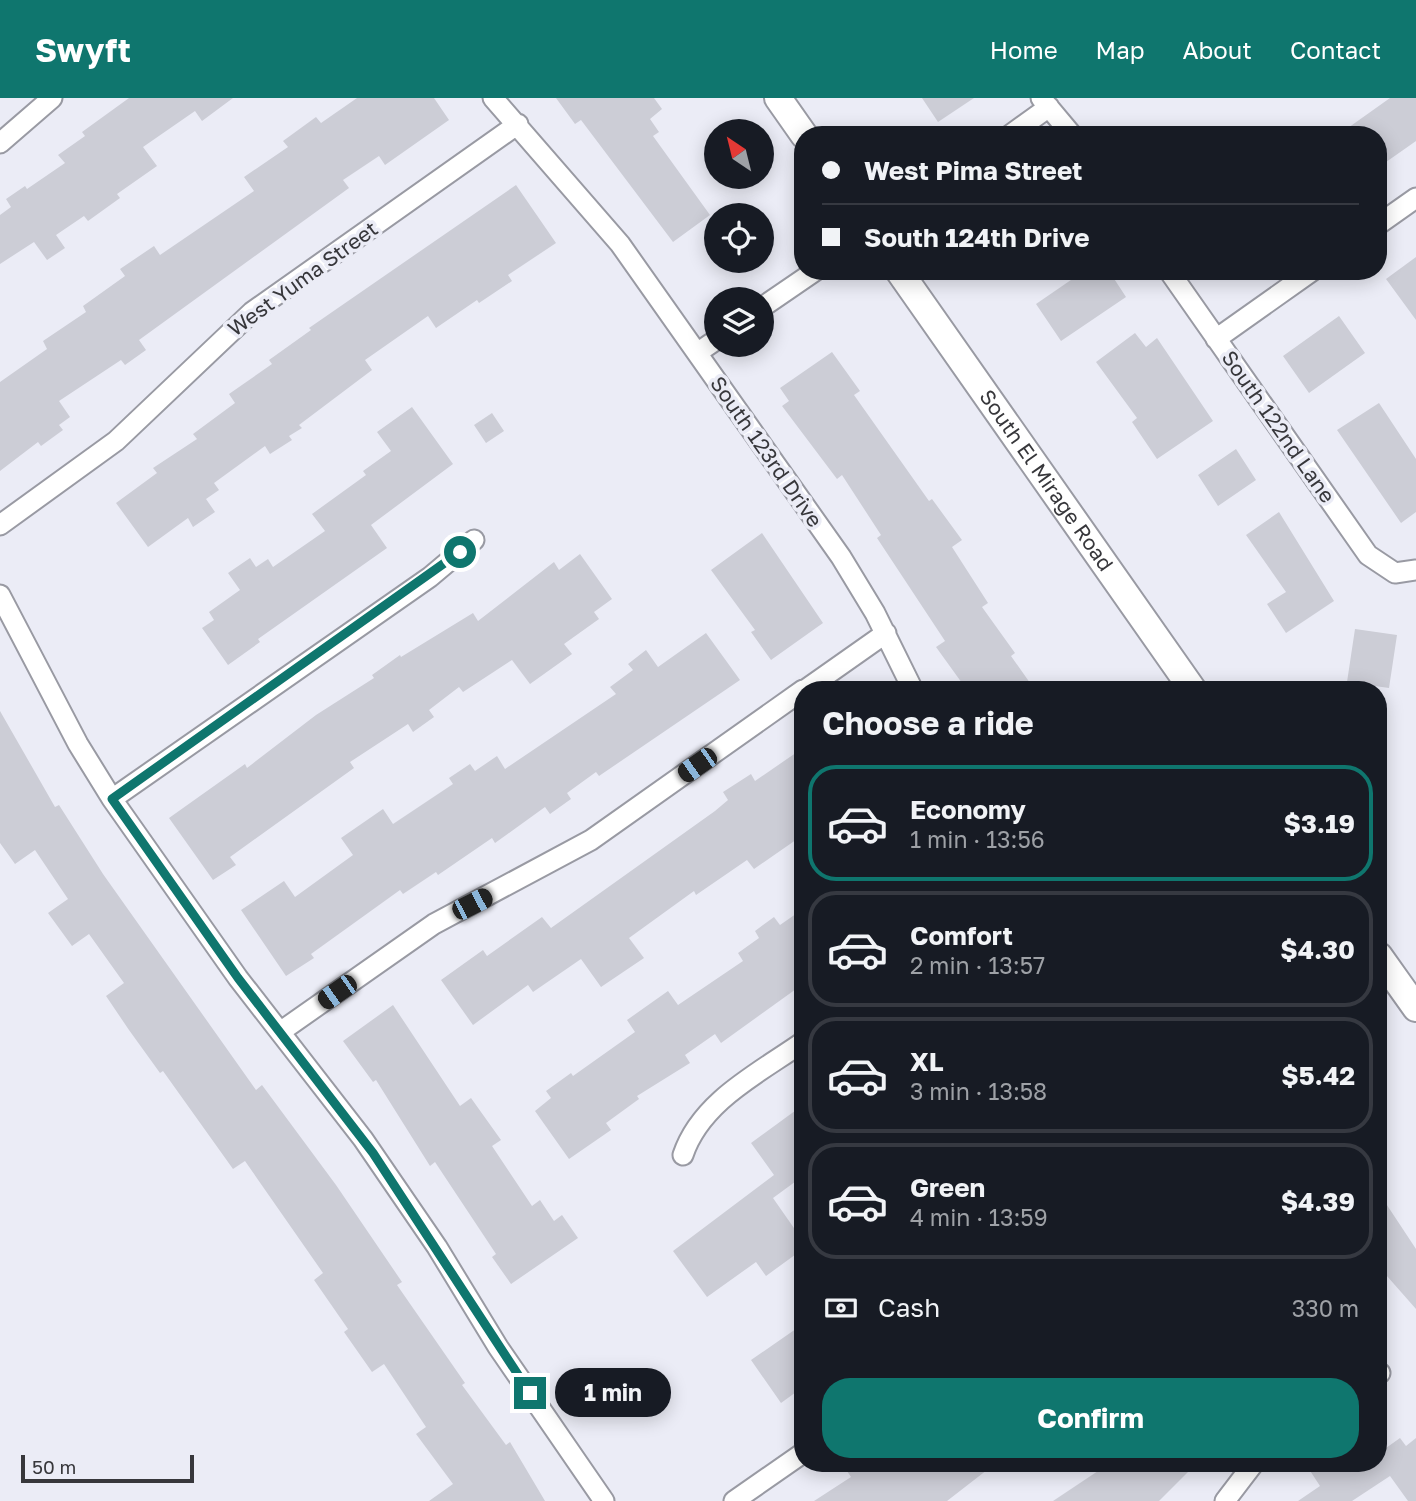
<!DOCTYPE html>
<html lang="en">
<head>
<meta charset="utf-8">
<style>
	:root { --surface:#171b24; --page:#242831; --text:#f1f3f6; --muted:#9ea1a6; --line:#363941; --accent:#0f766e }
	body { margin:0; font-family:"Golos Text",sans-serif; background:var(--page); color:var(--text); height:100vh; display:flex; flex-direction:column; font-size:26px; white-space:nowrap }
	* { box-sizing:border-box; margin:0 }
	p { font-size:23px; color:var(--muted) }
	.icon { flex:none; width:38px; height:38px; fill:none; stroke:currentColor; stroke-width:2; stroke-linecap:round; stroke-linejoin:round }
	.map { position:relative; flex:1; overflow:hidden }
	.sheet { position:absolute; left:794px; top:583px; width:593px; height:791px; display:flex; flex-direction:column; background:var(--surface); border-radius:28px; box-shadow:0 4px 18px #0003 }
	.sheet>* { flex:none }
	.top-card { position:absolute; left:794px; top:28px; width:593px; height:154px; border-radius:28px; box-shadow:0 4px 18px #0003; display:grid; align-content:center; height:154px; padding:0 28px; background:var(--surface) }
	.needle { width:46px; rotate:325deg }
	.tools { position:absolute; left:704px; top:21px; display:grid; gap:14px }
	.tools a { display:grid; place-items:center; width:70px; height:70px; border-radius:50%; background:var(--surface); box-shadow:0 4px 18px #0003; font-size:35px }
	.scale { position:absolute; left:21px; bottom:18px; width:173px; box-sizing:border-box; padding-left:7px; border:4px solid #37373b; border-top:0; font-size:19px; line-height:24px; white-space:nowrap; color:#37373b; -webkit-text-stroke:5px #ebecf6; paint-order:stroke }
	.end { position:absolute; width:32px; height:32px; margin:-16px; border:9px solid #0f766e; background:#fff; box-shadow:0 0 0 4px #fff }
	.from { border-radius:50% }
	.bubble { position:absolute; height:49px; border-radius:24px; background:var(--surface); box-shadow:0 4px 18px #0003; font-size:23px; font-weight:700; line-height:49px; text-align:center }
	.car { position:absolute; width:21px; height:42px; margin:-21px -10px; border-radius:9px; box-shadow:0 0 5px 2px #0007; background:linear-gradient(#222 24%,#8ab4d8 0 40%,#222 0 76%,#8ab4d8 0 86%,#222 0) }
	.top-card b { display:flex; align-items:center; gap:24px; height:66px; font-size:26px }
	.top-card b+b { border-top:2px solid var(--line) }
	.top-card i { width:18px; height:18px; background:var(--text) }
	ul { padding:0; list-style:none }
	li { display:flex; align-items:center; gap:21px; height:116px; margin:0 14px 10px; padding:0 14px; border:4px solid var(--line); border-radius:28px }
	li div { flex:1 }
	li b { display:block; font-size:26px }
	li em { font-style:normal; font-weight:700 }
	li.on { border-color:var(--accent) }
	li>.icon { width:63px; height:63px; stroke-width:1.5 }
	h2 { padding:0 28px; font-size:32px; line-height:84px }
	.pay { display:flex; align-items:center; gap:18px; height:77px; padding:0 28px; font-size:26px }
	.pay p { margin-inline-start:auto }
	.cta { display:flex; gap:14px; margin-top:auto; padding:14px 28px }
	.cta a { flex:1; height:80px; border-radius:28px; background:var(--accent); color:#fff; font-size:28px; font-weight:700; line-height:80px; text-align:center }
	header { display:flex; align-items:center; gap:42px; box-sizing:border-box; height:98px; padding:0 35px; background:var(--accent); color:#fff }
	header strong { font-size:33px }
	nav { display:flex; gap:38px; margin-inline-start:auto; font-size:24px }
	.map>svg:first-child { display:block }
	.building { fill:#cccdd6 }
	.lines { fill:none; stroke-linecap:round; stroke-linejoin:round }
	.minor-casing { stroke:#999aa3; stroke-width:23 }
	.secondary-casing { stroke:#999aa3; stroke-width:30 }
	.minor { stroke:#fff; stroke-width:19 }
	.secondary { stroke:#fff; stroke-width:26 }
	.route { stroke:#0f766e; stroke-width:9 }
	.labels { text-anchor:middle; stroke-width:7; stroke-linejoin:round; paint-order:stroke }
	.street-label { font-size:21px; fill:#37373b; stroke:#ebecf6 }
</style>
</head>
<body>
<header>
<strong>Swyft</strong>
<nav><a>Home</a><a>Map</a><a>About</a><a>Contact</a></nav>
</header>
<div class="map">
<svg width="1416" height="1403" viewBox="0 0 1416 1403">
	<rect width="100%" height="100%" fill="#ebecf6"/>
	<path class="building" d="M129,0H233L202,23L195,13L143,49L157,68L117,96L120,100L88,123L84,118L56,137L65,150L47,162L34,144L0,166V117L11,109L6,101L25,88L27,91L65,65L58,57L85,38L82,34Z
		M357,0H434L449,22L385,67L379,58L343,82L349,90L139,242L146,252L125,267L121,262L59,303L70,319L59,327L63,332L41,348L38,344L0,373V284L47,251L43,243L86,214L83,208L125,178L120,171L154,148L160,157L254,93L244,79L288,49L283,43L316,19L321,25Z
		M556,0H654L662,11L650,21L659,34L653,38L710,117L673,144L581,22L575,26Z
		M922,0H974L938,24Z
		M1390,0H1416V43L1379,69V37H1338Z
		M516,87L556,145L508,177L512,183L479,205L477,202L436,230L428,218L365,262L372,272L299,327L302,330L289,338L292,342L270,356L265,348L214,385L219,392L206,401L215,414L193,429L188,420L148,449L116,405L157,375L153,370L197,341L193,336L235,305L229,296L272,266L269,262L311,232L309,230Z
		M1416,159V222L1386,181Z
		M1084,173H1109L1126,199L1061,243L1036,206Z
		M1339,218L1365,255L1309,295L1283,258Z
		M1135,235L1146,249L1157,240L1213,323L1157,361L1132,324L1137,320L1096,264Z
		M832,254L860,293L854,297L929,403L932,401L962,442L952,449L988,505L982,509L1015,555L1011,558L1035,592H967L936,549L945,543L877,440L881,437L842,377L837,381L782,308L789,303L780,290Z
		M1379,305L1416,361V414L1401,425L1337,332Z
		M412,309L453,366L371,427L387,450L258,541L260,544L228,567L202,530L214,522L209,514L240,492L228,475L250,460L256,469L268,461L273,469L325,433L312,416L366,377L363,373L391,353L377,334Z
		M492,315L504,333L486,345L474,327Z
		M1236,351L1256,382L1218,408L1198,377Z
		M1279,414L1334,503L1286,535L1267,506L1286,494L1246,437Z
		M762,435L823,525L771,562L751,534L755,532L711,472Z
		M580,456L612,501L594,514L599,521L564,546L572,556L530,586L512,562L463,594L459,589L429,612L434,619L413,634L408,626L350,664L354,670L230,759L236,767L213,782L169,720L245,666L247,670L316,617L374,580L372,577L400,557L401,559L473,515L478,523L554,464L559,472Z
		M1355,531L1397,537L1389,590L1347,584Z
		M706,535L740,582L599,678L596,674L567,695L571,701L550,716L545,709L495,745L492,740L438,777L436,774L403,796L400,792L311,856L314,860L286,878L241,812L284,783L295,799L353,757L341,740L383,711L393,726L453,686L449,680L470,666L475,673L497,658L505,671L616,596L610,589L633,572L628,566L646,552L658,569Z
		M0,613L55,709L59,707L103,776L256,992L262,987L336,1087L402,1184L397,1187L465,1285L462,1287L506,1347L510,1344L545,1403H429L453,1386L416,1336L426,1329L384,1266L372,1274L344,1234L348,1231L314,1182L323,1175L245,1063L233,1071L163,973L160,975L129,932L106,898L124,885L89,836L72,848L48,815L68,801L35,752L15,766L0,745Z
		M803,650V737L754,771L747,762L696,797L694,793L629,840L644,860L601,889L581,861L533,894L528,887L473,927L441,882L483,852L487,858L542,819L551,830L715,713L728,702L723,694L751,676L755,683Z
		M803,811V886L721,945L715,936L685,957L690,965L637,998L639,1001L606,1025L611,1032L569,1061L535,1013L551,1000L546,993L571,975L573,978L635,934L627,922L668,893L678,907L743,863L738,855L759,840L755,833L774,819L780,827Z
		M393,907L460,1008L471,1000L501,1042L492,1048L532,1108L540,1102L554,1123L562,1117L578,1140L511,1186L492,1159L496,1156L435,1064L430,1068L376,982L373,984L343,943Z
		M803,1007V1078L773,1100L803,1143V1151L766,1178L756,1164L707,1199L673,1153L774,1077L751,1045Z
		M1379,1095L1416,1151V1211L1379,1169Z
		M803,1226V1289L781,1305L751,1262Z
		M1400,1340L1406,1348L1416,1340V1403H1408L1390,1378L1352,1403H1298L1320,1388L1305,1365H1379V1355Z
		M859,1365H996L947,1403H814L851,1379L847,1373Z
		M1110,1365H1197L1159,1403H1053Z"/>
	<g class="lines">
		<defs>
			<path id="minor" d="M493,0L620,146L841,459L875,515L913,592
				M1041,0L1072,37
				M1010,37L1049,9
				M0,45L52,0
				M1379,126L1416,100
				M1169,173L1368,457L1395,475L1416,472
				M761,210L815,173
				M1216,241L1312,173
				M697,255L716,242
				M0,427L116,343L252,214L518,26
				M0,497L78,646L112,701L238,880L363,1041L437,1149L498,1249L604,1403
				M805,592L886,535
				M112,701L430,479L474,442
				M280,934L434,826L591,742L803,592
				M683,1057C701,1003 759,975 803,944
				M1379,1275H1380
				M734,1403L803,1355
				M1225,1403L1254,1365"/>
			<g id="secondary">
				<path d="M778,0L804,37"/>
				<path id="s1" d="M899,173L1193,592"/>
				<path d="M1379,858L1416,910"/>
			</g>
		</defs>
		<use href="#minor" class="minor-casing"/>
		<use href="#secondary" class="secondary-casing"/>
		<use href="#minor" class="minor"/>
		<use href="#secondary" class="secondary"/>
	</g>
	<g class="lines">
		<path class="route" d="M460,454L112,701L238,880L373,1055L530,1295"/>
	</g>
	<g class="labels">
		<g class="street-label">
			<text transform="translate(303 181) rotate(-36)" y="7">West Yuma Street</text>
			<text transform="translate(1278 329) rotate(55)" y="7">South 122nd Lane</text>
			<text transform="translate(766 354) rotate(55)" y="7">South 123rd Drive</text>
			<text dy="7" stroke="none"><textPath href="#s1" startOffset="256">South El Mirage Road</textPath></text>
		</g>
	</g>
</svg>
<div class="tools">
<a><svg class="needle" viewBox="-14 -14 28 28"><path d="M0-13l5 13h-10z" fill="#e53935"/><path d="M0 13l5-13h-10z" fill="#9ea1a6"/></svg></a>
<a><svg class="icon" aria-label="locate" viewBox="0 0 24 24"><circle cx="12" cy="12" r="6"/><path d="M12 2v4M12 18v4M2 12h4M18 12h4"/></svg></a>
<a><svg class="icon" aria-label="layers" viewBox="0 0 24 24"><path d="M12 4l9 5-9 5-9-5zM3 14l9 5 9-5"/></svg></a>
</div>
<div class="scale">50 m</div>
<i class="end from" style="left:460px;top:454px"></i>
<i class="end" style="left:530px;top:1295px"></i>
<div class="bubble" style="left:555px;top:1270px;width:116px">1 min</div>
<i class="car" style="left:697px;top:667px;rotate:235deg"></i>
<i class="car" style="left:472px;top:806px;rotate:63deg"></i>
<i class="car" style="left:337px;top:894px;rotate:235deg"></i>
<div class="top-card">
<b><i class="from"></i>West Pima Street</b>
<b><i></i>South 124th Drive</b>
</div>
<section class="sheet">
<h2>Choose a ride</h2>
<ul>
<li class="on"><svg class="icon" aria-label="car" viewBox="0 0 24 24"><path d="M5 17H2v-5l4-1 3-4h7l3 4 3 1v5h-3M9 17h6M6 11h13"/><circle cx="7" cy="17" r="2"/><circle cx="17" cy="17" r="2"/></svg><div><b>Economy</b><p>1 min · 13:56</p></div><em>$3.19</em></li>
<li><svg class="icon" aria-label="car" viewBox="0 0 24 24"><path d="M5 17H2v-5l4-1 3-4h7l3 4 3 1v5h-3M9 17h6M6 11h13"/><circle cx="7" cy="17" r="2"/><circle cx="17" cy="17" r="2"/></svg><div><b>Comfort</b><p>2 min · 13:57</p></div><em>$4.30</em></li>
<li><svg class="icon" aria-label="car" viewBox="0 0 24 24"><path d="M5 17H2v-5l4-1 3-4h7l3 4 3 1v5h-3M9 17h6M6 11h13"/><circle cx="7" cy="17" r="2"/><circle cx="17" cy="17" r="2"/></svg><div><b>XL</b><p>3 min · 13:58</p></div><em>$5.42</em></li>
<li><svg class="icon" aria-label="car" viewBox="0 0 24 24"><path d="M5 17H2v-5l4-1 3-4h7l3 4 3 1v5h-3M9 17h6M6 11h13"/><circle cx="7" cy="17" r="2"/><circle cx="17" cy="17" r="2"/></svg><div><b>Green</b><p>4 min · 13:59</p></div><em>$4.39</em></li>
</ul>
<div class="pay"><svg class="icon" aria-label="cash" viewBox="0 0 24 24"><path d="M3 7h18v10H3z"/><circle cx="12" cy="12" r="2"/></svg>Cash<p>330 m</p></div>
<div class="cta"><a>Confirm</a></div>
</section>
</div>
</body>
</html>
